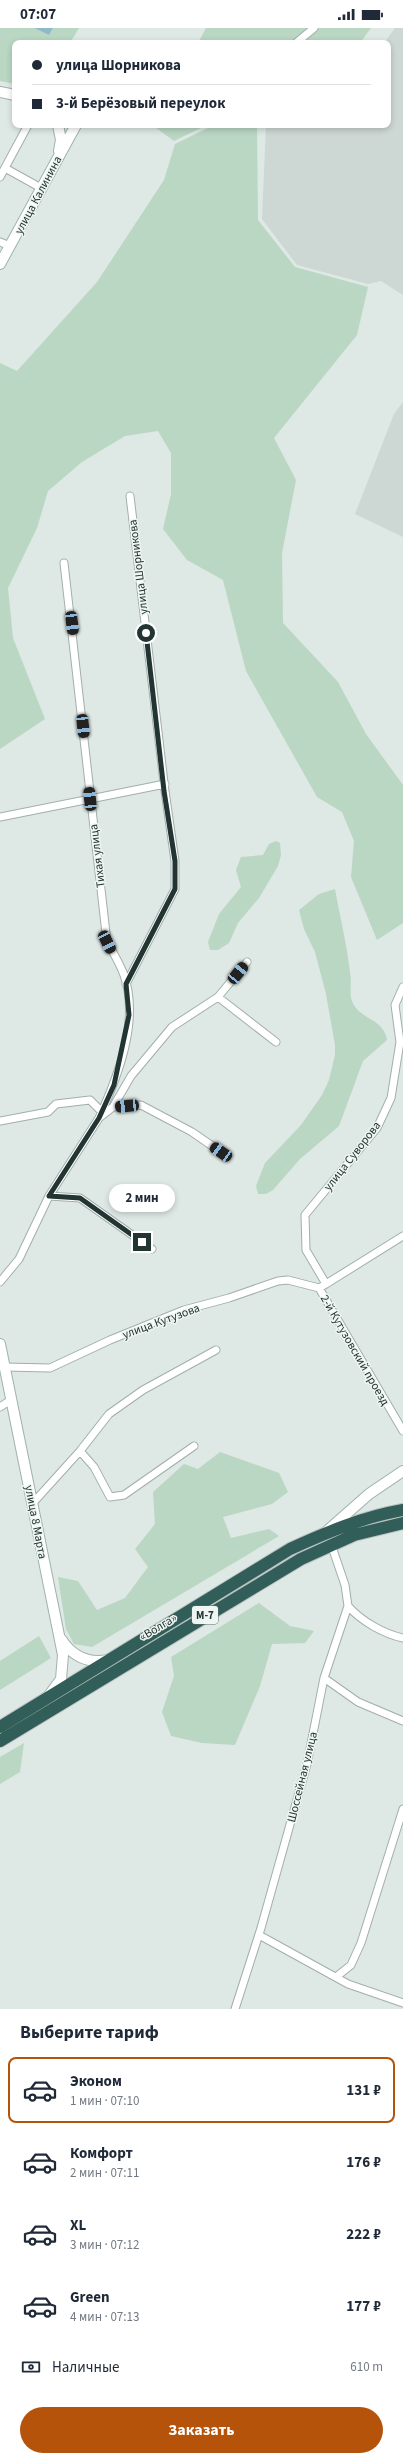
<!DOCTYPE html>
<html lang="ru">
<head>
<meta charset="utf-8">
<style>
	:root { --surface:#fff; --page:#f6f6f7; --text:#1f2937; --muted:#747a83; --line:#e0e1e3; --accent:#b45309 }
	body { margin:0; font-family:"Source Sans 3",sans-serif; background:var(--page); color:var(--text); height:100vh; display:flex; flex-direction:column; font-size:15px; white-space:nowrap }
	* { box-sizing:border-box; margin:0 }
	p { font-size:13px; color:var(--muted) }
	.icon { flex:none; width:22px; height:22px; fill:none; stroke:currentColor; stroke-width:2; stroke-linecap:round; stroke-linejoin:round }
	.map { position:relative; height:1981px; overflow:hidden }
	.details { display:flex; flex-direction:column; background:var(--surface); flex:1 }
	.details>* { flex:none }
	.top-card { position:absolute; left:12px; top:12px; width:379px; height:88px; border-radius:8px; box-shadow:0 2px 6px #0003; display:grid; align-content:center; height:88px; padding:0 20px; background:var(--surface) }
	.end { position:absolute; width:18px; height:18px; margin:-9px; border:5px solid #223532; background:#fff; box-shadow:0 0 0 2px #fff }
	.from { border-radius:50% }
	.bubble { position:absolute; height:28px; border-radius:14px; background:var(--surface); box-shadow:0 2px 6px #0003; font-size:13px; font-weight:700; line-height:28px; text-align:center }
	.car { position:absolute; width:12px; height:24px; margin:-12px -6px; border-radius:5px; box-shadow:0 0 3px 1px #0007; background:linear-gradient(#222 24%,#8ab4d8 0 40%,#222 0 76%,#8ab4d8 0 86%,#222 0) }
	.top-card b { display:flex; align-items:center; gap:14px; height:38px; font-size:15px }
	.top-card b+b { border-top:1px solid var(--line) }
	.top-card i { width:10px; height:10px; background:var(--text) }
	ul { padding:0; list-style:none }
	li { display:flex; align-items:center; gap:12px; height:66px; margin:0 8px 6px; padding:0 12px; border:2px solid transparent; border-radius:8px }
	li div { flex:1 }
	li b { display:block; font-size:15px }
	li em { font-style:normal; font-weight:700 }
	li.active { border-color:var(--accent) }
	li>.icon { width:36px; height:36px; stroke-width:1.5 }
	h2 { padding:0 20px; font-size:18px; line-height:48px }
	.pay { display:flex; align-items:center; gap:10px; height:44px; padding:0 20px; font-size:15px }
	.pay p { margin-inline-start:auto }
	.cta { display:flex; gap:8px; margin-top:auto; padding:8px 20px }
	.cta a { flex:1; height:46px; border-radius:24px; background:var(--accent); color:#fff; font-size:16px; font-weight:700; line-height:46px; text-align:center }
	.status { display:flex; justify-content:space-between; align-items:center; height:28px; padding:0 20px; background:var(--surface); direction:ltr }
	.status svg { height:11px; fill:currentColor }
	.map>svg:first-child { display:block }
	.built { fill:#cdd7d3 }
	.green { fill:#bad7c4 }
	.water { fill:#8cbac7 }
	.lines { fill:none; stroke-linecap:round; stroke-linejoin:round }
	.street-casing { stroke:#a2afab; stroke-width:9 }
	.secondary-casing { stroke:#9fb2ad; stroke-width:12 }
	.highway-casing { stroke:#bdc2c2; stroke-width:14 }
	.street { stroke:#fff; stroke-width:7 }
	.secondary { stroke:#fff; stroke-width:10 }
	.highway { stroke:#315e58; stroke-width:12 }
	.route { stroke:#223532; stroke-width:5 }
	.labels { text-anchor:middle; stroke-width:3; stroke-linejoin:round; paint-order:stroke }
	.shield { fill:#eef5f2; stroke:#5f6f6c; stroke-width:1 }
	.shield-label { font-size:11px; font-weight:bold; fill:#223532 }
	.street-label { font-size:12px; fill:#223532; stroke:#eef5f2 }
</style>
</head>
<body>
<div class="status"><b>07:07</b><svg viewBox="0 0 49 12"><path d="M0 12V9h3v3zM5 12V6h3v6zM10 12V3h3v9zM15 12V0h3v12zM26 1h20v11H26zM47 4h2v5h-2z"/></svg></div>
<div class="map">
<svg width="403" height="1981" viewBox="0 0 403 1981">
	<rect width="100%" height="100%" fill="#dee8e4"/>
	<path class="built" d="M395,0H403V267L381,253L368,256L297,237L262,191L266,97H388V15H384Z
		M403,374V509L355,486L394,386Z"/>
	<path class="green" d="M0,0H34L49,7L53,0H79L70,15H15V56L0,53Z
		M206,0H371L360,15H198Z
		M152,97H207L174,113Z
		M214,97H257L258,192L295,239L368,259L357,307L274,410L296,452L282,525L283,595L338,654L366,706L403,757V895L377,912L351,849L354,813L342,784L317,769L246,643L223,552L187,532L163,501L171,466V425L158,403L125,408L82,434L48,463L37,500L8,560L13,610L45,691L0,721V335L17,343L97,254L164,152L175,116Z
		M276,813L280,815L281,827L278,838L259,870L238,895L229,915L218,922H210L208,914L219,886L241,859L236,842L241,829L263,827L269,816Z
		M335,861C340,889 347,917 350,945C352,954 349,965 352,973C359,992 384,990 387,1012L363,1033L339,1098L300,1131L273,1162L266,1166H258L256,1158L265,1135L301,1097L322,1067L329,1052L335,1027V1017L326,966L315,924L304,901L299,882L319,866Z
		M220,1424L279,1445L288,1464L272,1476L223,1489L231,1510L269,1501L279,1508L92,1619L74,1616L66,1601L58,1549L78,1553L97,1582L125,1570L148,1539L135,1521L155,1496L153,1464L184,1436L198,1441Z
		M259,1575L290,1598L314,1603L305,1615L272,1616L260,1658L235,1717L202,1715L171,1708L162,1684L174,1648L171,1629Z
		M39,1608L51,1630L0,1662V1633Z
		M24,1715L20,1744L0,1756V1729Z"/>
	<path class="water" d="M34,0H53L49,7Z"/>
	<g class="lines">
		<defs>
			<path id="street" d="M296,15L314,0
				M5,140L41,160
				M0,149L28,97
				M0,214L10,218
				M64,535L107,914C113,924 120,936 124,947C140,993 118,1048 99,1090
				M0,789L165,756
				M126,956L175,861V833L165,763L130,468
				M403,959L395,977L400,1014L391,1070L377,1100L305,1187L306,1222L326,1256L319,1260L403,1403
				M218,969L276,1014
				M113,1079L141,1077L192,1104L221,1124
				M0,1093L48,1084L56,1076L90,1072L102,1084
				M49,1168L80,1170L152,1221
				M0,1254L19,1231L49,1168L99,1090L113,1079L131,1048L172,999L218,969L247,934
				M326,1256L403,1208
				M5,1339L50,1340L110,1312L184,1282L229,1270L278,1253L288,1252L319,1260
				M0,1379L11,1372
				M80,1423L109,1386L143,1362L216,1322
				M32,1476L80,1423L94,1439L110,1469L124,1467L194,1418
				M348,1578C361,1593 384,1606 403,1610
				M324,1650L358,1674L403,1693
				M259,1907L348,1956L403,1975
				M336,1949L351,1937L361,1915L403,1781
				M235,1981L261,1900L307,1736L324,1650L348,1578L345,1557L331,1516"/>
			<path id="secondary" d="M0,64L15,67
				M58,97L61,112L59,123
				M0,236L76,97
				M0,1316L63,1627L61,1651L50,1666
				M327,1503L369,1466L403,1443
				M61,1611C72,1628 88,1636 108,1632"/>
			<path id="highway" d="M0,1699L290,1521C327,1504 363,1489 403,1482
				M0,1713L301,1531L354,1507L403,1495"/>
		</defs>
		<use href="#street" class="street-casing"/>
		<use href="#secondary" class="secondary-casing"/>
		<use href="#highway" class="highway-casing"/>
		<use href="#street" class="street"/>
		<use href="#secondary" class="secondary"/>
		<use href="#highway" class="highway"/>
	</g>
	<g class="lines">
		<path class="route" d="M142,1214L80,1170L49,1168L99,1090L114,1057L129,987L126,956L175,861V833L164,763L146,605"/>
	</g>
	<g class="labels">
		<rect class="shield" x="192" y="1578" width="26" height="18" rx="3"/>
		<g class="shield-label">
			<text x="205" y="1591">М-7</text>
		</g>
		<g class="street-label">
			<text transform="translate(38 167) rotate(-62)" y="4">улица Калинина</text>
			<text transform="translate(138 539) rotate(-97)" y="4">улица Шорникова</text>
			<text transform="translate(97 828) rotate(-97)" y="4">Тихая улица</text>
			<text transform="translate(352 1128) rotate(-52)" y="4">улица Суворова</text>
			<text transform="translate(161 1293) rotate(-20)" y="4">улица Кутузова</text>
			<text transform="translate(355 1322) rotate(60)" y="4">2-й Кутузовский проезд</text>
			<text transform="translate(36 1494) rotate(79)" y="4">улица 8 Марта</text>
			<text transform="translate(158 1599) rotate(-31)" y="4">«Волга»</text>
			<text transform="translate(302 1749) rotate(-76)" y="4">Шоссейная улица</text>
		</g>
	</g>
</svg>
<i class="end from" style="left:146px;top:605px"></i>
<i class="end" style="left:142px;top:1214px"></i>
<div class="bubble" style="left:109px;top:1156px;width:66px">2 мин</div>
<i class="car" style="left:72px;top:595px;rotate:173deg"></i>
<i class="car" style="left:83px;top:698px;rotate:174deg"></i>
<i class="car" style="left:90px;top:771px;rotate:354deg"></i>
<i class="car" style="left:107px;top:914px;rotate:154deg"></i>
<i class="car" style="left:238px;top:945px;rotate:39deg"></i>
<i class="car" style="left:127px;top:1078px;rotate:264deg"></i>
<i class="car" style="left:221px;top:1124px;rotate:305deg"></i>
<div class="top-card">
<b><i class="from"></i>улица Шорникова</b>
<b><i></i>3-й Берёзовый переулок</b>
</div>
</div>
<section class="details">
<h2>Выберите тариф</h2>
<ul>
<li class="active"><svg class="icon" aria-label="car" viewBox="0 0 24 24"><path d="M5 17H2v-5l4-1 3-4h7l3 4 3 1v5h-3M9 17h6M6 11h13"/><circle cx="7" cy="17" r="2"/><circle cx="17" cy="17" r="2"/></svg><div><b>Эконом</b><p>1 мин · 07:10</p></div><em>131 ₽</em></li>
<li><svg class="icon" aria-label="car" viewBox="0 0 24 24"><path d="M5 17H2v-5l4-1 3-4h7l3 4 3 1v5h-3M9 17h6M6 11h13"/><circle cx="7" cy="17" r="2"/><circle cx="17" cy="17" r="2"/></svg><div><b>Комфорт</b><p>2 мин · 07:11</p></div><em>176 ₽</em></li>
<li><svg class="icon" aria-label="car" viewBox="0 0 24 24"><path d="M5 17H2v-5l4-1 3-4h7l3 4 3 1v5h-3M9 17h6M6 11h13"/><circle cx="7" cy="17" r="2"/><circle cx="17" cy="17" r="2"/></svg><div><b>XL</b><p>3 мин · 07:12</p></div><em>222 ₽</em></li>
<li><svg class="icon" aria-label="car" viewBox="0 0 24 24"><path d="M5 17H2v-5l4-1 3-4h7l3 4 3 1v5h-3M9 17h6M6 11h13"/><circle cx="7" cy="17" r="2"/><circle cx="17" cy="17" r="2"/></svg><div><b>Green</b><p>4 мин · 07:13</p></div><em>177 ₽</em></li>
</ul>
<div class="pay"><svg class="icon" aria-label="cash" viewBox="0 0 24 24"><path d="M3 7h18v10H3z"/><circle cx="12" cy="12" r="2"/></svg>Наличные<p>610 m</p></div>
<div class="cta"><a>Заказать</a></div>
</section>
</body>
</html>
